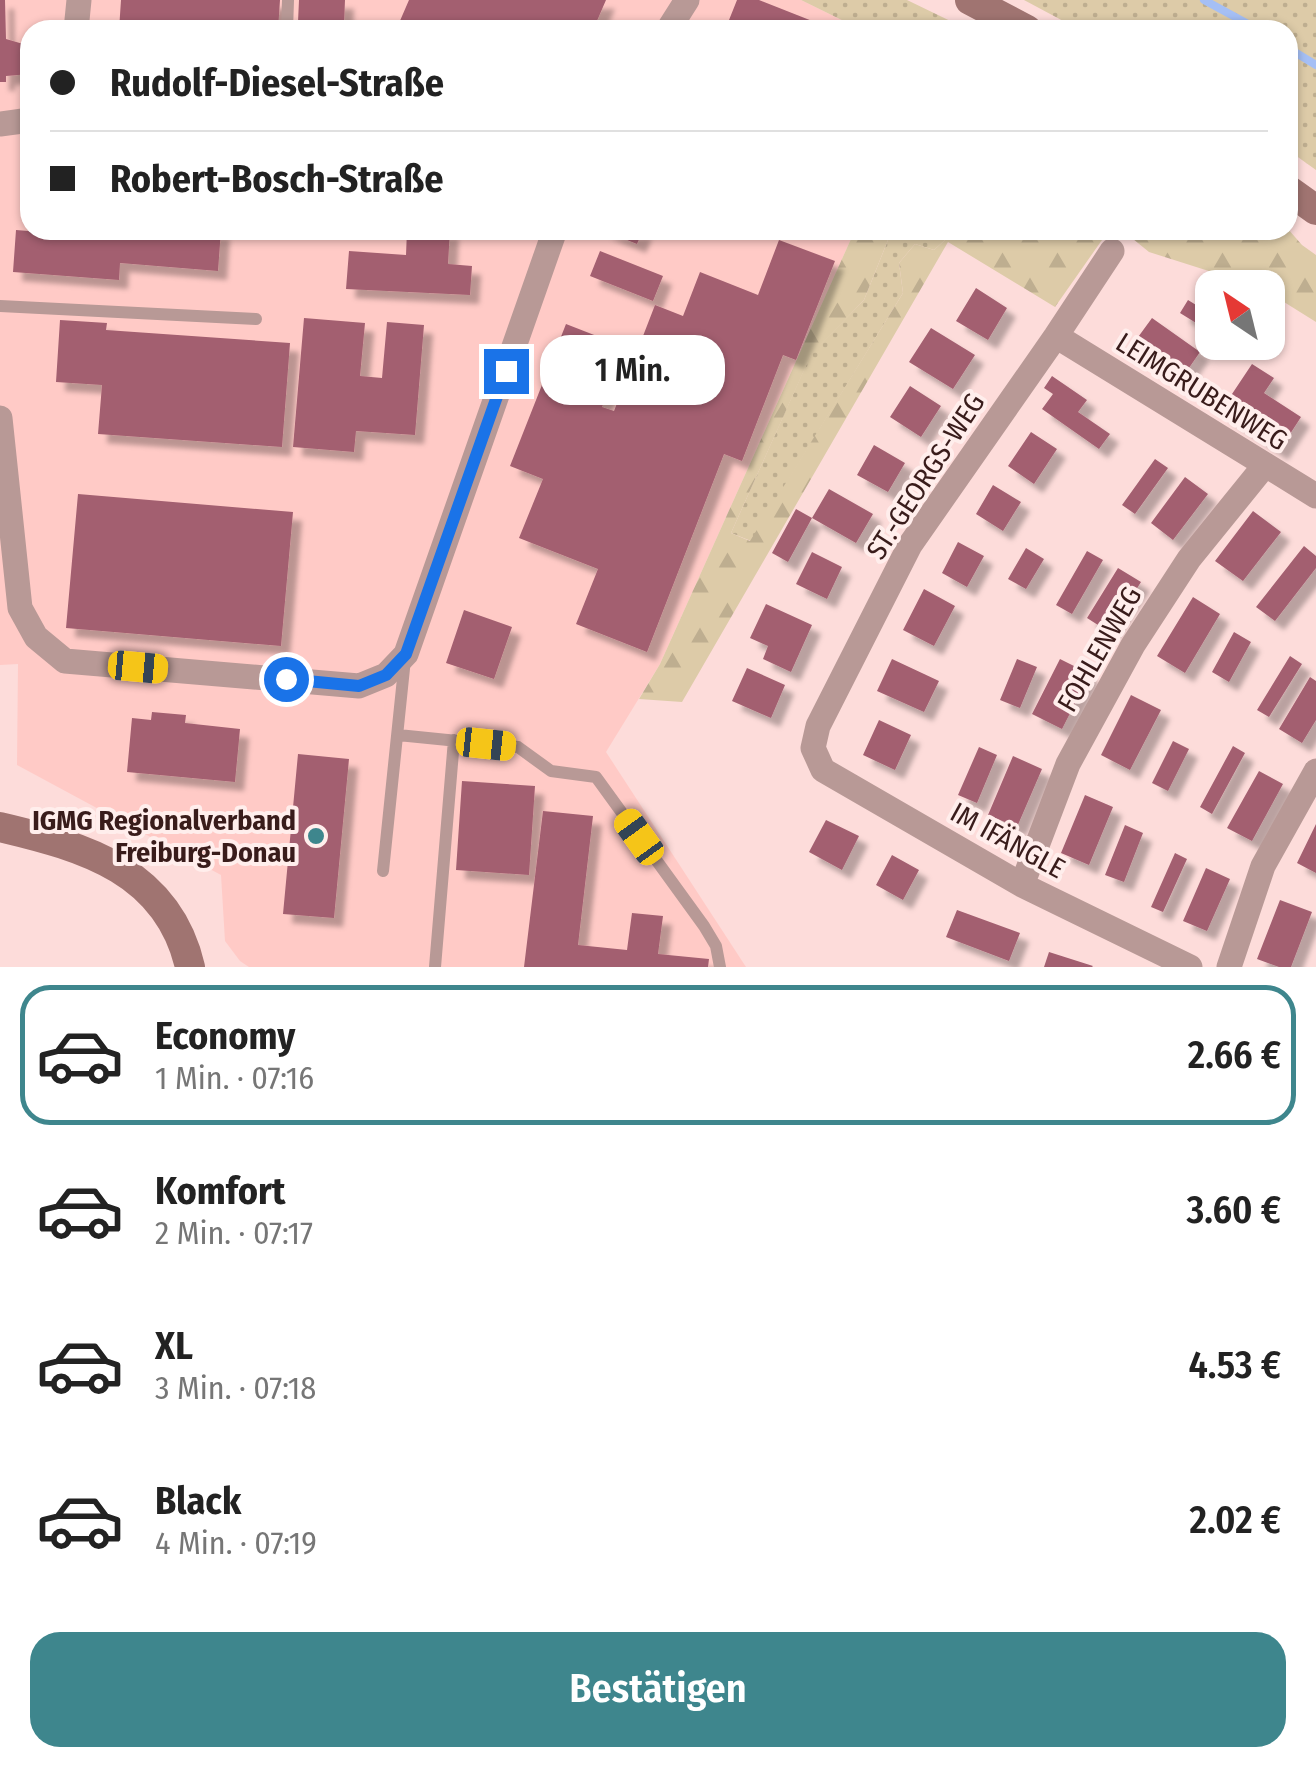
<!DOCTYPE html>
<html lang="de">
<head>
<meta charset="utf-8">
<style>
	:root { --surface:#fff; --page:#f6f6f6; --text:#222; --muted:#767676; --line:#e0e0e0; --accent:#3e868d }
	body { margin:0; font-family:"Fira Sans Condensed",sans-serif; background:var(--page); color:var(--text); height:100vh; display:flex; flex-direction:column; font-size:38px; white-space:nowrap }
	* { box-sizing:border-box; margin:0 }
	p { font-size:32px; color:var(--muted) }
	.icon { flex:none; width:55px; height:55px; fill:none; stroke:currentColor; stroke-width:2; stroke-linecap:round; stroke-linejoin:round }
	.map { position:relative; height:967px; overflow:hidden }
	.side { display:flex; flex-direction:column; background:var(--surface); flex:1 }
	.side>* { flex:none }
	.top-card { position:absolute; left:20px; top:20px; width:1278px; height:220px; border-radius:30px; box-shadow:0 2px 8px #0004; display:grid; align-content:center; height:220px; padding:0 30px; background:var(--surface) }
	.needle { width:65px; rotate:325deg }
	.buttons { position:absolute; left:1195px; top:270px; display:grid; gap:20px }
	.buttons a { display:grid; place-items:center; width:90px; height:90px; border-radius:20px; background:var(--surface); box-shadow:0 2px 8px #0004; font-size:50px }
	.end { position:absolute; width:45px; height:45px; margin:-22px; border:12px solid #1a73e8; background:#fff; box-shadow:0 0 0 5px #fff }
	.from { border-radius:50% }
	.bubble { position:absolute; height:70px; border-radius:30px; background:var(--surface); box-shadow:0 2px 8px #0004; font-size:32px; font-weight:600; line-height:70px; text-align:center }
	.car { position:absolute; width:30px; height:60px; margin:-30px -15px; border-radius:12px; box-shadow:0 0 8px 2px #0007; background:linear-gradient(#f5c518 24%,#345 0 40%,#f5c518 0 76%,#345 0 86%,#f5c518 0) }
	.top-card b { display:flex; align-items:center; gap:35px; height:95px; font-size:38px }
	.top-card b+b { border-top:2px solid var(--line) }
	.top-card i { width:25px; height:25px; background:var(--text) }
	ul { padding:18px 0 0; list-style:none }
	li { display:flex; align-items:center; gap:30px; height:140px; margin:0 20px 15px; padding:0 10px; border:5px solid transparent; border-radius:30px }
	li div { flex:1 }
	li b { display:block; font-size:38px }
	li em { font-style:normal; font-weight:600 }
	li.current { border-color:var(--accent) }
	li>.icon { width:90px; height:90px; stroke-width:1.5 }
	.action { display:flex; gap:20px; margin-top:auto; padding:20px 30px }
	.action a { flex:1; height:115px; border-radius:30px; background:var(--accent); color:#fff; font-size:40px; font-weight:600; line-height:115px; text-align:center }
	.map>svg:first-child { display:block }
	.built { fill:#ffcac6 }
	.grass { fill:url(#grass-dots) }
	.forest { fill:url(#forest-firs) }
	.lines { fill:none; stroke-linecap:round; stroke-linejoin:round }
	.stream { stroke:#a5bff5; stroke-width:8 }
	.building { fill:#a35f70; filter:url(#shadow) }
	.lane { stroke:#b89996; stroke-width:12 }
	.street { stroke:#b89996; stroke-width:25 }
	.secondary { stroke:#a07471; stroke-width:30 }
	.route { stroke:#1a73e8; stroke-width:12 }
	.poi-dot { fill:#3e868d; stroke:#ffeeec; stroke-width:4 }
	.labels { text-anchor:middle; stroke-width:8; stroke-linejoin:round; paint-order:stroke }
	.street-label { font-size:28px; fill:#391c1b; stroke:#ffeeec }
	.poi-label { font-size:28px; font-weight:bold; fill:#391c1b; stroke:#ffeeec; text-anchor:end }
</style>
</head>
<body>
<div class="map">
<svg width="1316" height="967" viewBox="0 0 1316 967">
	<defs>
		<pattern id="grass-dots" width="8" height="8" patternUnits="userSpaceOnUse" patternTransform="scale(2.5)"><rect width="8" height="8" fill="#ddcba8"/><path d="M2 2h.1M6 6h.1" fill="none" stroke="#beae90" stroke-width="1.8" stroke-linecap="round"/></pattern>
		<pattern id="forest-firs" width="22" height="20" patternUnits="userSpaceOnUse" patternTransform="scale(2.5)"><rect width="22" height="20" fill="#ddcba8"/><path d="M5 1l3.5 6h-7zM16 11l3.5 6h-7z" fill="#beae90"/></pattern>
		<filter id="shadow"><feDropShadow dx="9" dy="9" stdDeviation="2.5" flood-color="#0004"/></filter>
	</defs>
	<rect width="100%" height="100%" fill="#fddcda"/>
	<path class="built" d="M0,0H801L862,30H30V230H855L660,664L606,752L746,967H249L240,961L225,941L221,875L17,765L18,664L0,665Z"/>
	<path class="grass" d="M801,0H907L969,30H862Z
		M1024,0H1316V170L1288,150V30H1080Z
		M892,230H956L934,250L915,244L899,263L903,293L751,541L731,533L811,354L864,300Z"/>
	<path class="forest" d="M1288,229L1302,245L1316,255V322L1268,292V288L1259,287L1149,252L1122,230Z
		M855,230H892L864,300L811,355L731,533L750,541L903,293L899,263L915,244L934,250L956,230H1109L1055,307L948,242L682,702L639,699L660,664Z"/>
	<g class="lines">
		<path class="stream" d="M1204,0L1259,30
			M1288,48L1316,65"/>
	</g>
	<path class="building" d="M0,0H5L6,39L30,46V74L6,76V82H0Z
		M121,0H280L278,30H119Z
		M299,0H345L344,24L298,22Z
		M409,0H606L593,30H396Z
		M737,0H759L835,30H725Z
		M16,230L66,234L67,230H150L149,237L184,240L185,230H221L218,271L120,263L119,280L13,272Z
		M407,230H450L448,264L472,266L470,295L346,289L349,251L406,255Z
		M602,230H643L637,244Z
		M779,240L835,261L796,360L783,355L742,461L724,454L647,652L576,624L598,569L519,538L543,479L510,466L566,324L607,340L597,367L615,374L602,407L614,411L655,305L683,316L700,272L758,295Z
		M600,251L663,276L653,301L590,276Z
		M976,288L1007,308L988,340L956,321Z
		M1188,300L1209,313L1201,326L1180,313Z
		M304,318L365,323L360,376L382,378L387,322L424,325L415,435L356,431L354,452L293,447Z
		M1152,318L1200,352L1182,378L1133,344Z
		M60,320L107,323L106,330L290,343L282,447L98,434L102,385L56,382Z
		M931,328L975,355L953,389L909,362Z
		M1252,364L1274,378L1264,393L1301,417L1279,451L1220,412Z
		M1052,376L1087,400L1078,412L1110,434L1099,449L1042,409L1053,394L1044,388Z
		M910,386L941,406L921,437L890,417Z
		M1031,432L1057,449L1034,484L1008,466Z
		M874,445L905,463L888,492L857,475Z
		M1155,459L1168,468L1135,514L1122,505Z
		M1185,477L1208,494L1173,540L1151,523Z
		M993,485L1021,502L1003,531L976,514Z
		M829,489L873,514L856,543L812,518Z
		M78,494L293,512L281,646L66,628Z
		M796,509L812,518L788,562L772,553Z
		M1253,511L1281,532L1243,581L1215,561Z
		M958,542L984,556L967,587L942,573Z
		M1304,546L1316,556V568L1275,621L1256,607Z
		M1026,548L1044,559L1026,589L1008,579Z
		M1087,551L1103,560L1072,614L1056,605Z
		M812,552L842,567L827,599L796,584Z
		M1118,568L1141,582L1109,632L1087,618Z
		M924,589L955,606L934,646L903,630Z
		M1193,597L1220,614L1185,673L1157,656Z
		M766,604L812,625L791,672L763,659L768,646L750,638Z
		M464,610L512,627L494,679L446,663Z
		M1234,632L1251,642L1229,682L1212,672Z
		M1290,656L1302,664L1269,717L1257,710Z
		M892,659L939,681L924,712L877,691Z
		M1017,659L1037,667L1020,708L1000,700Z
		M1060,659L1090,674L1062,729L1032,714Z
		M747,668L785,685L771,718L732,701Z
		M1310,677L1316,681V720L1302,743L1279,729Z
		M1131,695L1161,710L1130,770L1101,755Z
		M152,712L186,715L185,723L240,729L235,782L127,772L132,718L151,720Z
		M879,720L911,735L895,770L863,755Z
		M1173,741L1189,749L1168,791L1152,783Z
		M1233,746L1245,753L1212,814L1200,807Z
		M979,747L997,755L977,803L958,795Z
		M298,754L349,759L334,918L283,914Z
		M1013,756L1042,769L1017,827L988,815Z
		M1259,771L1283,784L1252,841L1227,828Z
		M462,781L535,786L529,875L456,870Z
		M1085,795L1113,807L1089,865L1061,853Z
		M543,811L593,816L578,945L627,950L632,913L663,916L658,954L709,959L708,967H524Z
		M826,820L859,836L842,870L809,852Z
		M1316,824V873L1297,863Z
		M1125,825L1143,833L1124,882L1105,875Z
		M1175,853L1187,859L1163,912L1151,907Z
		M892,855L919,870L903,900L876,885Z
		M1206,868L1230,879L1207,931L1183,921Z
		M1280,900L1312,912L1291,967H1279L1257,959Z
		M957,910L1020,933L1009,961L946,937Z
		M1049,952L1093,966L1092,967H1044Z"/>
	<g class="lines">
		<path class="lane" d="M287,30L288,0
			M0,306L256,319
			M398,735L518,747L551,771L596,777L704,926L716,946L720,967
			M383,871L405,659
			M435,967L454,740"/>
		<path class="street" d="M76,30L79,0
			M668,30L687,0
			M0,124L30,120
			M1112,251L1056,336L910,545L818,726L813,748L823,770L1022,885L1190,967
			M1056,336L1316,496
			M0,418L20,608L36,637L65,661L359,686L386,675L406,654L555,230
			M1022,885L1068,764L1133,645L1189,559L1265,465
			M1229,967L1263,866L1316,771"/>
		<path class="secondary" d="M970,0L1027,30
			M1288,190L1316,210
			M0,827C85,847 168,871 190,967"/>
	</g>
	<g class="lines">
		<path class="route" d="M286,679L359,686L386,675L406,654L506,371"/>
	</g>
	<circle class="poi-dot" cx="316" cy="836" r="10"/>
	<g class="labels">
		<g class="street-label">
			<text transform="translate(1202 391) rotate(32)" y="10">LEIMGRUBENWEG</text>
			<text transform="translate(925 476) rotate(-57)" y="10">ST.-GEORGS-WEG</text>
			<text transform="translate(1099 649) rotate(-60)" y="10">FOHLENWEG</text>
			<text transform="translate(1008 840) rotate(29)" y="10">IM IFÄNGLE</text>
		</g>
		<g class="poi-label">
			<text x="296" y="830">IGMG Regionalverband<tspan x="296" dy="32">Freiburg-Donau</tspan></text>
		</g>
	</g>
</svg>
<div class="buttons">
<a><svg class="needle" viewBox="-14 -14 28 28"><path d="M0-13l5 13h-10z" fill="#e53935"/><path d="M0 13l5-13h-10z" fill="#767676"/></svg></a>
</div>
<i class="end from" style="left:286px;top:679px"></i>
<i class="end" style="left:506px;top:371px"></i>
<div class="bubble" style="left:540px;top:335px;width:185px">1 Min.</div>
<i class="car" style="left:138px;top:667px;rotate:95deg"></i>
<i class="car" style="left:486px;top:744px;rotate:96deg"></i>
<i class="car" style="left:639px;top:837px;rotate:324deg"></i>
<div class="top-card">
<b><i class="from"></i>Rudolf-Diesel-Straße</b>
<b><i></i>Robert-Bosch-Straße</b>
</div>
</div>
<section class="side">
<ul>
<li class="current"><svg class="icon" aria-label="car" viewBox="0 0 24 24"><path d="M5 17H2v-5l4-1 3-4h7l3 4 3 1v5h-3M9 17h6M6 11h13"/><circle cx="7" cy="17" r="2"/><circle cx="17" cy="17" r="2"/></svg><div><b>Economy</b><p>1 Min. · 07:16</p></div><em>2.66 €</em></li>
<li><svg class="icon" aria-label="car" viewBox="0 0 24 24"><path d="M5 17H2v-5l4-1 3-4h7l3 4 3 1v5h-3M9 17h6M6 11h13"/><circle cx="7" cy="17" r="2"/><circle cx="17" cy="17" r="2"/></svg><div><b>Komfort</b><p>2 Min. · 07:17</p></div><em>3.60 €</em></li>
<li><svg class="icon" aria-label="car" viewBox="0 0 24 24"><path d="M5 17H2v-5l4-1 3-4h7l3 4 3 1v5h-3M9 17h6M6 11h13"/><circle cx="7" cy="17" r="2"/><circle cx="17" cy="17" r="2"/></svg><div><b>XL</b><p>3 Min. · 07:18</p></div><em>4.53 €</em></li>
<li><svg class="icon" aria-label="car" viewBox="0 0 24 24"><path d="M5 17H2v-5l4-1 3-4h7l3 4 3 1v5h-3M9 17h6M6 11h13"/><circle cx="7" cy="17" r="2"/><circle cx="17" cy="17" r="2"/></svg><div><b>Black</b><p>4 Min. · 07:19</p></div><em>2.02 €</em></li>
</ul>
<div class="action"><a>Bestätigen</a></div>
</section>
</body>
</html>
